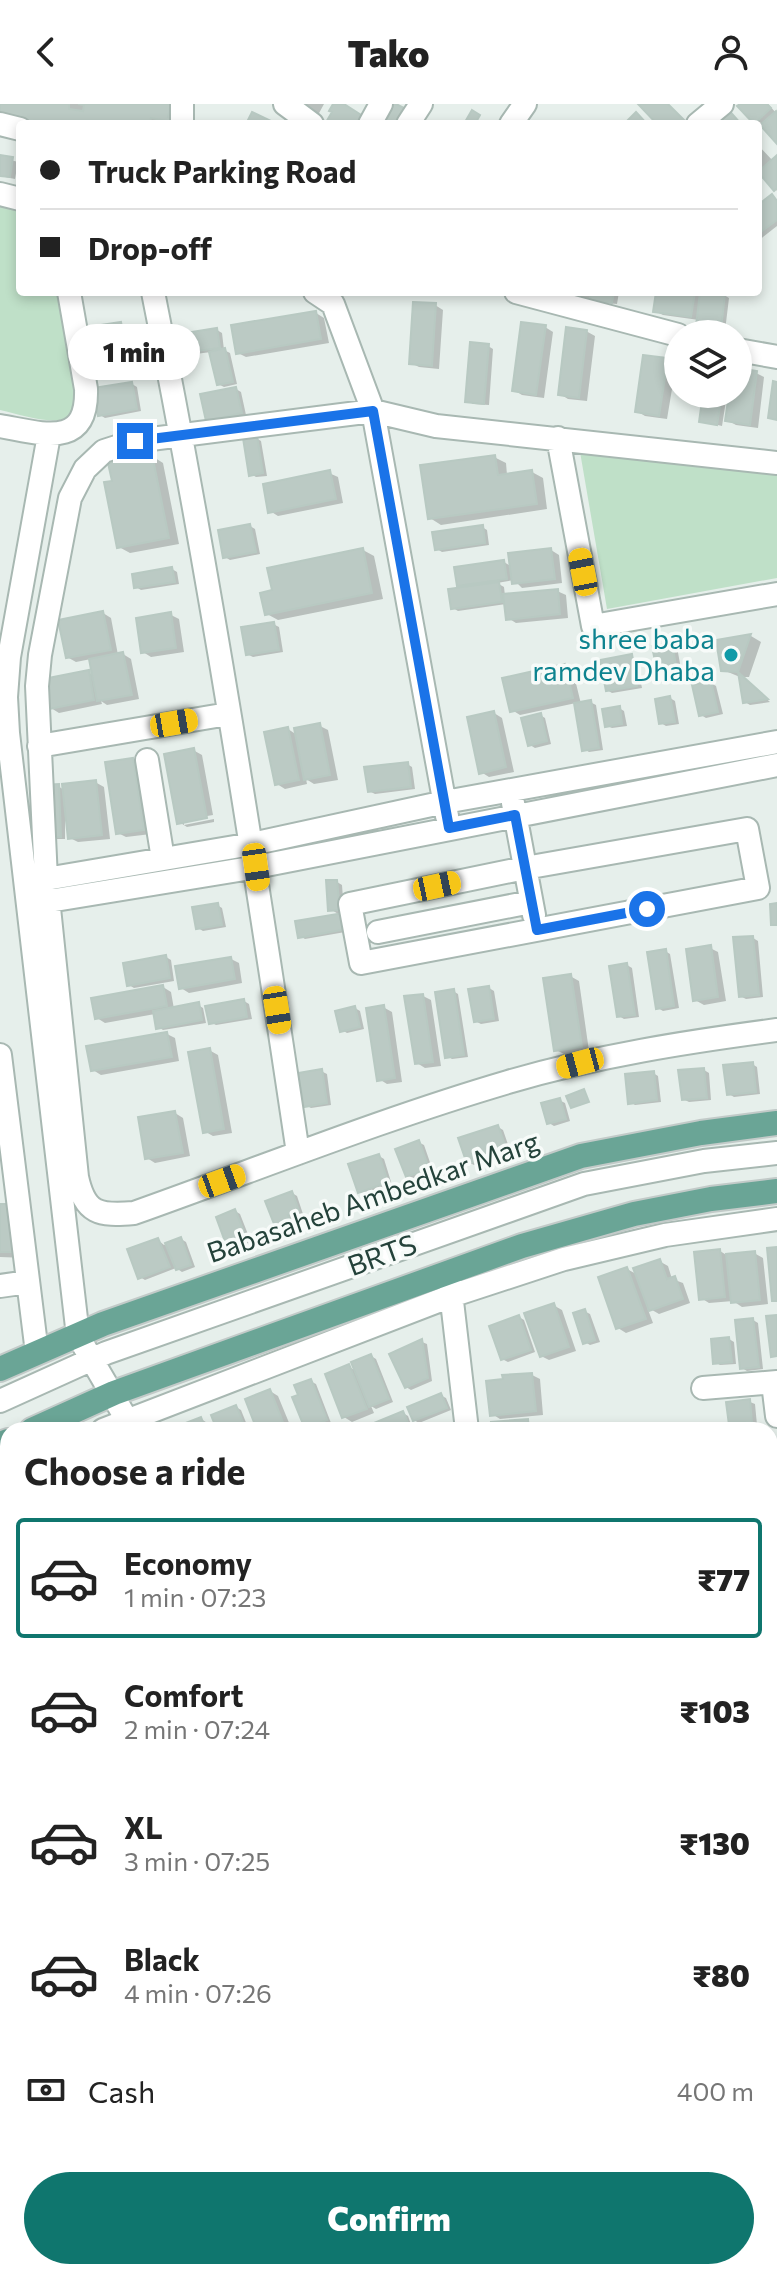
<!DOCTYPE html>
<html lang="en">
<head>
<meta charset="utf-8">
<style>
	:root { --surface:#fff; --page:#f2f2f2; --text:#222; --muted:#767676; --line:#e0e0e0; --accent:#0f766e }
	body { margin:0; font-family:Commissioner,sans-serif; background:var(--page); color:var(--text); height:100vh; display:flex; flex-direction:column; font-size:30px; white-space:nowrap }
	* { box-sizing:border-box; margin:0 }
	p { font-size:26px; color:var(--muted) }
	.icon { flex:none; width:44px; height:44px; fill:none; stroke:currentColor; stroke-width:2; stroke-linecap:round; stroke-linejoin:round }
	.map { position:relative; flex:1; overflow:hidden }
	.side { position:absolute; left:0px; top:1318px; width:778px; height:858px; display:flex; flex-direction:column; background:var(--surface); border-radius:24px 24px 0 0; box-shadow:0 4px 12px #0003 }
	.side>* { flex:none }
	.guide { position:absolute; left:16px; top:16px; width:746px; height:176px; border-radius:8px; box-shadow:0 4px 12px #0003; display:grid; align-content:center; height:176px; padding:0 24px; background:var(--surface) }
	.tools { position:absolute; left:664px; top:216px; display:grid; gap:16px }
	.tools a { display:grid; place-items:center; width:88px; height:88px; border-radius:50%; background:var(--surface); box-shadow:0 4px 12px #0003; font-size:40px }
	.end { position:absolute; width:36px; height:36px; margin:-18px; border:10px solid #1a73e8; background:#fff; box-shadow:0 0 0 4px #fff }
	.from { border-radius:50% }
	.bubble { position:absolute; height:56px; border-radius:28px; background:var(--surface); box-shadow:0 4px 12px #0003; font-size:26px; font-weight:800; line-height:56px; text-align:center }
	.car { position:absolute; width:24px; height:48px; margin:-24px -12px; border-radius:10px; box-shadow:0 0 6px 2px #0007; background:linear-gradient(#f5c518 24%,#345 0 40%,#f5c518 0 76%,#345 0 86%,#f5c518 0) }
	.guide b { display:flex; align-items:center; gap:28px; height:76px; font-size:30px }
	.guide b+b { border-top:2px solid var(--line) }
	.guide i { width:20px; height:20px; background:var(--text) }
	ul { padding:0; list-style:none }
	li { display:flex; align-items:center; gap:24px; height:120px; margin:0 16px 12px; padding:0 8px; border:4px solid transparent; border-radius:8px }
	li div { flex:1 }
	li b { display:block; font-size:30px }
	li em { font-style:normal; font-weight:800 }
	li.active { border-color:var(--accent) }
	li>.icon { width:72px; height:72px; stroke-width:1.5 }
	h2 { padding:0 24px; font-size:36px; line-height:96px }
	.pay { display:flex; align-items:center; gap:20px; height:88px; padding:0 24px; font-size:30px }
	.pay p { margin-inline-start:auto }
	.action { display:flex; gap:16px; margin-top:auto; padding:16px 24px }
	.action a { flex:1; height:92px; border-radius:48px; background:var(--accent); color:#fff; font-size:32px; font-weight:800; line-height:92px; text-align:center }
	header { display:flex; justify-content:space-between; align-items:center; height:104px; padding:0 24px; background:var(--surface); font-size:36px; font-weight:800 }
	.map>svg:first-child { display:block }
	.built { fill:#d4dfda }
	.green { fill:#bfe0c8 }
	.shadow { fill:#0003 }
	.building { fill:#bbcac4; stroke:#b8c9c2; stroke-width:2 }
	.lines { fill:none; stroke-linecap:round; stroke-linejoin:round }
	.minor-casing { stroke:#a8b8b2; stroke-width:26 }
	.major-casing { stroke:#c2cac8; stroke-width:28 }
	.minor { stroke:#fff; stroke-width:22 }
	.major { stroke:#6aa596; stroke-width:24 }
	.route { stroke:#1a73e8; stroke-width:10 }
	.culture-dot { fill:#0f9aa8; stroke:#f7fbf9; stroke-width:3 }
	.labels { text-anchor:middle; stroke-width:7; stroke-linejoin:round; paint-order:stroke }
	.culture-label { font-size:28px; fill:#0d838f; stroke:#f7fbf9; text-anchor:end }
	.street-label { font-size:28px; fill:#24423a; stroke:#f7fbf9 }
</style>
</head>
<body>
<header><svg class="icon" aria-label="back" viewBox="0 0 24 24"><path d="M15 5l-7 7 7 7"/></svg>Tako<svg class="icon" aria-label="person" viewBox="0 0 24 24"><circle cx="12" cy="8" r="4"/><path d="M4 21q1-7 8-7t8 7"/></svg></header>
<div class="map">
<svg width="777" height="2175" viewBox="0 0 777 2175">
	<rect width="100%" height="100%" fill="#e6efeb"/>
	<path class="built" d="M4,2014L8,2023V2095H0V2015Z"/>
	<path class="green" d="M0,93L20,97V188H61L78,290L70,314C47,321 23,311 0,306Z
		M579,342L777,369V474L607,505Z
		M777,1633V2052L770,2053V1634Z"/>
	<path class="shadow" d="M0,0H173L182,5L166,20H20Z
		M297,0H324L318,11Z
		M743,0H768L777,10V37L761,20L755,18Z
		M758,41L773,57L777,54V87L763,66L758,63Z
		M0,53L18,58L15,75L0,72Z
		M772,93L777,96V122L758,137V104Z
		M566,188H619L617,200L597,198L589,194V196L570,193Z
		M658,188H703L724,191L729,194L725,227L703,224L698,221L699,216L663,211L655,207Z
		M435,201L443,206L439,265L419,263L411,259Z
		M316,209L324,214L329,239L246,253L238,249Z
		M121,220L126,223L130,246L92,252L87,249Z
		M545,223L553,228L544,294L522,291L514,286Z
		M217,226L222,229L224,246L230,249L237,280L224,283L218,280L211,248L188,251L183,248Z
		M586,227L595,232L587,297L568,295L560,290Z
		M488,242L493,245L489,301L473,300L468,297Z
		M667,256L676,261L667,315L645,312L637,307Z
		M738,266L756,269L764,273L758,324L736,321L727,316L731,290H738Z
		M132,280L137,283L141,307L105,314L100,311Z
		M236,285L241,288L246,311L212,319L207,316Z
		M705,290H727L722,322L701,317Z
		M256,334L261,337L267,372L256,373L251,370Z
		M152,352L163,359L179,440L130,449L119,443L114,378Z
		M494,353L506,359L507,371L532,368L543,374L547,405L441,421L430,414Z
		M329,369L338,373L343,399L278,412L270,407Z
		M250,422L255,425L260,450L230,456L225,453Z
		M482,423L487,426L489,441L442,448L437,445Z
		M363,446L374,452L383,495L278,516L267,510Z
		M551,446L559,451L562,479L522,484L514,476L497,479L504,483L505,492L557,487L566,491L568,514L516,519L508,514L506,500L458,507L453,504L466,484L459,480L504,458L512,463Z
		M172,465L177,468L179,480L141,486L136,483Z
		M103,509L111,514L118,551L123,550L131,555L139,595L107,601L101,597L102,600L59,609L51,604L88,568L94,572L91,555L76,558L67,553Z
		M171,511L179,515L184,548L151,553L143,548Z
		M273,520L279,523L283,548L253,553L247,550Z
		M751,532L761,538L749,573H742L770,598L750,601L745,598L740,573L723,566L718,538Z
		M671,540L677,543L683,576L666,579L661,576Z
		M631,552L636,555L642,584L612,589L607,586Z
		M565,562L573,567L581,600L590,598L596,601L603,646L589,648L584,645L576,599L520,611L512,606Z
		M711,579L716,582L723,610L706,614L701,611Z
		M670,594L675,597L679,620L666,622L661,619Z
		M619,604L624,607L627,622L612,624L607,622Z
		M494,609L502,614L514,668L489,673L481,668Z
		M540,611L545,614L551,640L535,644L530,641Z
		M320,622L328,626L338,676L314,680L306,675L307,680L285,685L277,680L288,625L297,631Z
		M193,646L202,651L213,711L184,716V721L214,715V718L187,723L179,718Z
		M132,656L141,661L151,730L126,733L118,729Z
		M407,660L412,663L415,685L375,690L369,687Z
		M95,678L104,683L110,735L78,738L70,734L68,716H65V735H52L58,682L64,686Z
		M337,778L342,781L344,808H339L349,814L351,827L305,835L300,832L340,811L330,805Z
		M217,801L222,804L226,823L203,827L198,824Z
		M753,834L758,837L763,893L746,895L740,892Z
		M710,844L718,848L726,897L704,901L695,896Z
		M665,847L670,850L679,904L663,907L658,904Z
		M166,853L171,856L174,877L134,884L129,881Z
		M231,855L239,859L242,879L189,889L181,884Z
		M627,861L632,864L639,913L624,915L619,912Z
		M570,872L579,877L589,947L564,950L556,946Z
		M163,883L171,888L174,905L198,901L203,904L206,919L163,926L158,923L155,910L105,919L97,914Z
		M489,884L494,887L499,917L481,920L475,917Z
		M453,887L458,890L468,953L452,955L447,952Z
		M423,892L431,896L441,962L425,964L417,959Z
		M244,897L249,900L252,915L216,921L210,918Z
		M383,903L392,908L402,978L387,980L379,975Z
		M355,904L360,907L364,925L347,929L342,926Z
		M167,930L175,934L179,957L101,971L93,966Z
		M209,946L218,951L232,1029L213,1032L204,1027Z
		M752,960L757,963L760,990L734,993L729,990Z
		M704,966L709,969L711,996L689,998L683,995Z
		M321,967L327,970L331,1001L311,1004L305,1001Z
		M653,969L658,972L661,998L635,1001L630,998Z
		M559,996L565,999L570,1017L554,1022L549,1019Z
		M175,1009L183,1014L190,1052L155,1059L147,1054Z
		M498,1023L503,1026L511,1049L474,1061L468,1058Z
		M418,1038L424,1041L433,1067L412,1075L407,1072Z
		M379,1052L384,1055L392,1081L364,1090L359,1087Z
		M292,1089L297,1092L303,1110L292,1114L295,1122L282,1127L277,1124Z
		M0,1102L26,1154L0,1153Z
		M235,1107L240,1110L251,1138L234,1145L229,1142Z
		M181,1135L186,1138L195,1163L182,1168L176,1164L145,1176L140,1173L158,1136L164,1141Z
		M720,1147L728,1152L754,1149L763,1154L768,1200L742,1203L733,1197L709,1199L701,1194Z
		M659,1157L668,1162L672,1175L683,1179L690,1199L659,1210L647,1203L653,1219L626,1229L618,1224L627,1165L638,1171Z
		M553,1201L562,1206L576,1247L549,1256L541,1252Z
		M584,1207L590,1210L600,1238L590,1241L585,1238Z
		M519,1213L524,1216L535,1248L508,1258L502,1255Z
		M753,1216L758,1219L763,1265L747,1267L742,1264Z
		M729,1235L734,1238L736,1260L720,1261L715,1258Z
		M422,1238L427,1240L432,1277L411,1286L406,1283Z
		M371,1252L376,1255L393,1298L376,1305L371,1302L374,1309L352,1318L344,1313L349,1263L356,1267Z
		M532,1271L540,1275L543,1311L500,1315L492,1310Z
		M310,1277L316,1280L331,1319L314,1326L306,1324L301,1292Z
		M270,1287L278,1292L292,1326H259Z
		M440,1291L446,1294L451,1306L419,1319L414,1316Z
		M750,1298L755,1300L757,1321L736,1323L731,1320Z
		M236,1303L241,1306L249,1326H219Z
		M403,1309L408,1312L413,1326H368L367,1324Z
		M201,1315L209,1320L212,1326H179Z
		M770,1332L773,1334L775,1359L770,1360Z
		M770,1369L776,1372L777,1399H770Z
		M770,1405L777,1407V1427L770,1428Z
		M8,1494L7,1514L0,1517V1495Z
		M8,1544V1577L0,1580V1547Z
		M770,1585L776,1623L770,1624Z
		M0,1628L8,1646L0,1649Z
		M7,1654L8,1680L0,1684V1656Z
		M8,1691V1726L0,1730V1695Z
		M8,1731V1762L0,1765V1735Z
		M134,2168H482L467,2175H140L135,2172Z
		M495,2168H513L522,2173L551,2171L557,2175H476L501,2171Z
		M639,2168H666L667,2174L642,2175Z"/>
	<path class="building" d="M0,0H69V5L83,7L84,1L78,0H171L168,13L176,15L175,20H165L166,17L151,14L150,20H31L0,14Z
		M333,0H344L366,14L363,20H325L332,8L329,7Z
		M384,0H396L406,5L397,20H375Z
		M638,0H668L684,16L679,20H657Z
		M740,0H767L771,4L754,20L737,2Z
		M726,3L741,20H715L711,16Z
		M472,6L480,11L475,20L465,18Z
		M776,7L777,9V40L760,21Z
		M252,8L273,18L272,20H246Z
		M636,8L647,20H624Z
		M0,51L13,53L10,73L0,72Z
		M777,51V84L774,87L758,68Z
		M772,90L777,97V116L758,130V101Z
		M591,188H614L612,199L590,196Z
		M656,188H695L691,213L653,208Z
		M700,188L725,190L721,225L696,222Z
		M413,198L436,199L432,262L409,260Z
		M316,207L321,235L236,250L231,221Z
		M121,218L126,244L85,250L81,224Z
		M521,218L546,221L536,291L512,287Z
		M566,223L587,226L579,294L558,291Z
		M217,224L220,244L182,249L179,230Z
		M470,238L489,240L484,300L465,298Z
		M225,244L233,278L217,281L209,248Z
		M643,251L668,254L659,312L635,308Z
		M738,264L757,267L750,321L725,317L729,290H738Z
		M773,277L777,278V316L768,314Z
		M132,278L137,305L98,312L93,284Z
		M236,283L242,309L206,317L200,290Z
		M703,290H722L717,321L699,318Z
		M257,332L263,369L249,372L243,334Z
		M152,350L169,434L117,444L104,378L112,377L108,359Z
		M495,351L498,371L532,366L537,400L428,415L420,361Z
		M330,366L336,395L268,409L263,380Z
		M250,420L256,448L223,454L218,426Z
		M483,421L485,439L435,446L432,428Z
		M363,444L372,489L265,511L260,489L272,486L267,464Z
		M551,444L555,475L512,480L508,449Z
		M504,456L507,475L457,482L454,463Z
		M172,463L175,478L134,484L132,470Z
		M499,478L502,498L451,505L448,485Z
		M558,485L560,510L506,516L503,490Z
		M103,507L111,546L66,554L58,516Z
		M171,508L176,544L141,549L136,514Z
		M274,518L279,546L246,551L241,523Z
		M751,530L738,568L721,567L716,536Z
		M672,538L678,574L659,578L652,542Z
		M123,548L132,591L97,597L89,555Z
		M632,550L637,582L606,587L600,556Z
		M565,560L573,594L510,608L502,574Z
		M89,566L94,596L49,605L43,575Z
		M738,568L768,595L743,599Z
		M711,577L718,608L699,612L692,581Z
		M670,592L675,618L659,620L655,595Z
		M591,596L599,644L582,647L574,599Z
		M620,602L622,620L605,623L602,605Z
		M494,607L506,663L479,670L467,613Z
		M541,609L547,637L528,642L521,614Z
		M320,619L330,671L304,676L294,624Z
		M288,623L299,676L275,681L264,628Z
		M194,644L207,714L177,720L164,650Z
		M133,654L144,726L116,730L105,658Z
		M408,658L411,683L368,688L364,663Z
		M96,676L102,731L68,735L62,680Z
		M59,680L61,733H45L42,681Z
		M326,776H337L340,806L328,807Z
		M218,799L222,821L196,825L192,803Z
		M777,799V821H771L770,800Z
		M344,809L347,825L298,834L295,817Z
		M753,832L759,891L739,893L733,833Z
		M711,841L718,893L693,897L686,845Z
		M666,845L674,902L656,905L647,848Z
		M166,851L170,874L127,882L123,859Z
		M231,853L235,875L179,885L175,862Z
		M627,859L635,911L617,913L609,862Z
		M571,870L582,943L554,947L543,874Z
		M163,881L167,902L95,915L91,894Z
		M489,882L494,915L474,918L468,885Z
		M454,885L464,951L445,954L435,888Z
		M423,890L433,958L415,960L404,892Z
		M244,895L247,913L209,920L205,902Z
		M199,898L202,916L156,925L153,907Z
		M384,901L395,974L377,977L366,904Z
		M355,902L360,923L340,928L335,907Z
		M167,928L172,953L91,967L86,942Z
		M210,944L224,1025L203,1029L188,948Z
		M753,958L756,988L727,991L723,961Z
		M704,964L707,994L682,996L678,966Z
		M322,965L327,999L304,1003L298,969Z
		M654,967L657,996L628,1000L625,970Z
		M584,985L589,998L571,1004L566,992Z
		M560,994L566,1015L547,1020L541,999Z
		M175,1007L183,1049L145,1055L138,1013Z
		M498,1021L507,1047L467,1060L458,1034Z
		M419,1036L429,1065L406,1073L395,1045Z
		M379,1050L388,1078L358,1089L348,1060Z
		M292,1087L299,1107L288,1111L291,1119L276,1125L265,1097Z
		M0,1100H16L15,1148H0Z
		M235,1105L247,1136L227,1143L216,1113Z
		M181,1133L191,1161L176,1166L165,1139Z
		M158,1134L170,1163L138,1175L127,1145Z
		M777,1143V1197H772L767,1144Z
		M720,1145L725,1193L699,1196L694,1148Z
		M755,1147L760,1196L731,1199L726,1150Z
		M660,1155L667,1175L675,1172L683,1195L649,1207L633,1164Z
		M627,1163L646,1215L616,1225L598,1173Z
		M554,1199L569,1243L540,1253L524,1209Z
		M585,1205L595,1236L583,1240L573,1209Z
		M519,1211L531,1246L501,1256L489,1222Z
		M777,1211V1252L771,1253L766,1212Z
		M753,1214L759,1263L740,1265L735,1216Z
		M729,1233L732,1258L713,1260L711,1235Z
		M422,1235L428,1274L405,1284L389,1250Z
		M371,1250L389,1295L369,1303L351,1258Z
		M349,1260L367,1305L342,1314L325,1270Z
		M532,1269L536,1307L490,1312L486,1277L503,1275L502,1271Z
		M311,1275L327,1316L305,1325L292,1293L298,1291L294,1281Z
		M270,1285L286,1326H257L245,1295Z
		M441,1289L447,1304L413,1317L407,1303Z
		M750,1295L752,1319L729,1321L726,1298Z
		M236,1301L246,1326H217L211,1311Z
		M403,1307L410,1324L365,1326L364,1323Z
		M201,1313L206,1326H176L175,1323Z
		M528,1315L529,1326H492L491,1318Z
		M8,1400V1441L0,1422V1403Z
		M8,1465V1483L0,1486V1468Z
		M8,1492V1512L4,1513L0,1495Z
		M8,1542V1571L0,1552V1545Z
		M8,1584V1615L5,1616L0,1604V1588Z
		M7,1651L8,1676L0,1679V1654Z
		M8,1689V1719L0,1722V1693Z
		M8,1729V1754L0,1758V1733Z
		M8,1768V1799L4,1801L0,1790V1772Z
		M770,2080H777V2116L770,2117Z
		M770,2140H777V2175H769Z
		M132,2168H176L177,2175L133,2174Z
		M179,2168H460L436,2175H180Z
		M517,2168V2175H474V2171Z
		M602,2168H629L630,2175H603Z
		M637,2168H662L663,2172L638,2175Z
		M0,2169H25V2175H0Z
		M551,2169L552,2175H520V2171Z"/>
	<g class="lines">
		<defs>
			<path id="minor" d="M182,0V20
				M285,0L312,20
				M0,20L20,25
				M370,20L381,0
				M408,20L421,0
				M511,20L525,0
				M698,20L722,0
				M0,90L20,95
				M153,188C210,473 255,761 298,1049
				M315,188L333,200L373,307L447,712
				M516,188L678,231
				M738,246L777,253
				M0,322C41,329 88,346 86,285L69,188
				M49,331L9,553L6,593L8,629L78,1232L127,1316
				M558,334L593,522L777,490
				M777,359L436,322L373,307L135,337L104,347L85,365L70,394L40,551L37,582L46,775L77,1073C85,1110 99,1112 134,1109C258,1065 382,1015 508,978C596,952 686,938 777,926
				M39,642L228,610
				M147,656L163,755
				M513,699L534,811
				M747,725L758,784L361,859L350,800L525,764Z
				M46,775L252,740L445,698L777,638
				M49,797L256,763L777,661
				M378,828L531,798
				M0,951L37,1249
				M450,1180L467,1326
				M0,1182L28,1178
				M773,1279L777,1312
				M703,1284L777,1278
				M0,1297L106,1249L584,1080L704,1057L777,1049
				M103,1326L451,1192L564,1155L665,1131L777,1115
				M0,1369L8,1366
				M770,1530L777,1529
				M0,1534L8,1531
				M0,1830L8,1827
				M573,2168L574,2175
				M732,2168L733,2175"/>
			<path id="major" d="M0,1265L103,1220L581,1052L701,1029L777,1019
				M32,1326L114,1289L522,1142L634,1110L711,1095L777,1087
				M0,1340L8,1337
				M0,1863L8,1885
				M0,1916L8,1936
				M55,2168V2175
				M75,2168L76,2175"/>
		</defs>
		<use href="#minor" class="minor-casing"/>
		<use href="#major" class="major-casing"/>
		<use href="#minor" class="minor"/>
		<use href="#major" class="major"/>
	</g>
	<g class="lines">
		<path class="route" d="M135,337L373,307L449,724L515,711L537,826L647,805"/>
	</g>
	<circle class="culture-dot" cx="731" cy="551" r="8"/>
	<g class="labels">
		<g class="culture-label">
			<text x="715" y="545">shree baba<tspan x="715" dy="32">ramdev Dhaba</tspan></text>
		</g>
		<g class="street-label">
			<text transform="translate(373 1093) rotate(-19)" y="10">Babasaheb Ambedkar Marg</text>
			<text transform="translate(382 1151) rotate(-20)" y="10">BRTS</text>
		</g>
	</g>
</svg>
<div class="tools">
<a><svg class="icon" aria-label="layers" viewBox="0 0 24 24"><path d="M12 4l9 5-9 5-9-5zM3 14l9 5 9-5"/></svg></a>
</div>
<i class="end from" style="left:647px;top:805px"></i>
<i class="end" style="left:135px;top:337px"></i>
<div class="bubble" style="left:68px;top:220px;width:132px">1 min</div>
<i class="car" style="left:583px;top:468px;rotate:349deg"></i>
<i class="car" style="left:174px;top:619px;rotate:80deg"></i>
<i class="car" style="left:256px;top:763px;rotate:172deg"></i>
<i class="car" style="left:437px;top:782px;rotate:78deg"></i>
<i class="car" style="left:277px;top:906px;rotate:171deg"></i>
<i class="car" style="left:580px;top:959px;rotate:255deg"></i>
<i class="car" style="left:222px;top:1077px;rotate:70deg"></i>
<div class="guide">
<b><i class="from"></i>Truck Parking Road</b>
<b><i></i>Drop-off</b>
</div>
<section class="side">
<h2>Choose a ride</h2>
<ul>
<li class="active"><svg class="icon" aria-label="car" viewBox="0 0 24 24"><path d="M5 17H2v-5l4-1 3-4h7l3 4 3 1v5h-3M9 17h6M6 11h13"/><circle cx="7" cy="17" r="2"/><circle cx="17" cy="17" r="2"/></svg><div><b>Economy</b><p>1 min · 07:23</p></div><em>₹77</em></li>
<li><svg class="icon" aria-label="car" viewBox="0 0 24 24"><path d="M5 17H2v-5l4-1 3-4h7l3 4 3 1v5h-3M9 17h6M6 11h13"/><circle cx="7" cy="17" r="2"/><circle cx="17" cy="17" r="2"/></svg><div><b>Comfort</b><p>2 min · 07:24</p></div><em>₹103</em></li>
<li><svg class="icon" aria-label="car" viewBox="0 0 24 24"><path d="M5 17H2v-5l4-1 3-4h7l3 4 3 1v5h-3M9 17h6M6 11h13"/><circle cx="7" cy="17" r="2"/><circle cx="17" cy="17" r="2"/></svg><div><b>XL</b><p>3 min · 07:25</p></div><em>₹130</em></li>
<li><svg class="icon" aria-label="car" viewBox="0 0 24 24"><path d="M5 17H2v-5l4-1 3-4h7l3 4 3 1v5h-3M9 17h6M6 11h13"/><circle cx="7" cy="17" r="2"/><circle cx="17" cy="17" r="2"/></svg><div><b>Black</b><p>4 min · 07:26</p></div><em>₹80</em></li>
</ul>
<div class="pay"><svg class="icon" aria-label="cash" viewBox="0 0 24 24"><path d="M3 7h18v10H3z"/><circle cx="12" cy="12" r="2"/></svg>Cash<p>400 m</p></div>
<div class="action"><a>Confirm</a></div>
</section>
</div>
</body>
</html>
